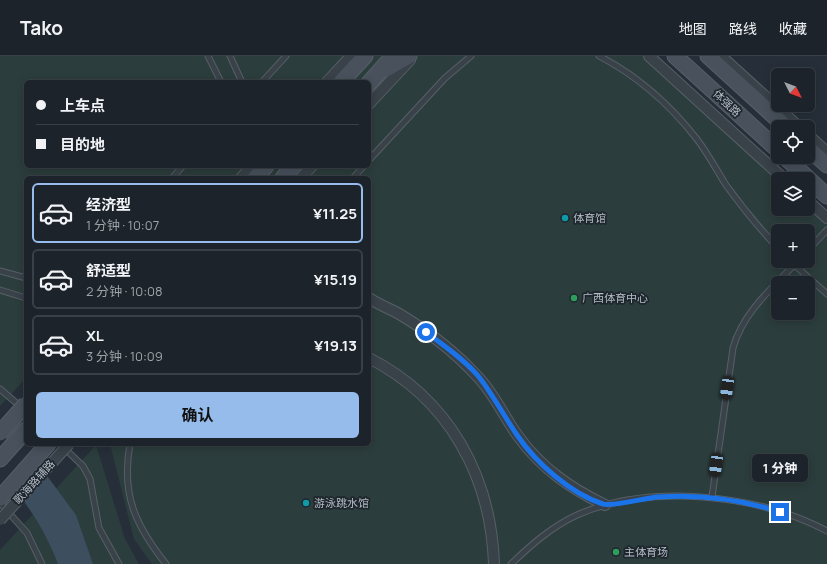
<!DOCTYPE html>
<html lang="zh">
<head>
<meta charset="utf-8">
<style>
	:root { --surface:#1c232b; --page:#292f37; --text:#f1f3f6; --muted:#a0a4a9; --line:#3a4047; --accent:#95bcea }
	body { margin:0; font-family:Manrope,"Noto Sans SC",sans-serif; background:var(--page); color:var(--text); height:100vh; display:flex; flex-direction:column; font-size:15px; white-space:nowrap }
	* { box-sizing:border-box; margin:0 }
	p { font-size:13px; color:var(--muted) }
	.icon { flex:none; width:22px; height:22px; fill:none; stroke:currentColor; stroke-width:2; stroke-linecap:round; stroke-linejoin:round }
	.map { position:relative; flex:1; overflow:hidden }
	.side { position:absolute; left:24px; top:120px; width:347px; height:270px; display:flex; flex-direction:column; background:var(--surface); border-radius:6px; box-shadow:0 2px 10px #0003,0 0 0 1px var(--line) }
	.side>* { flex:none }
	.hud { position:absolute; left:24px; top:24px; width:347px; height:88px; border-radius:6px; box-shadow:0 2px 10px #0003,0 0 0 1px var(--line); display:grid; align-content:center; height:88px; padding:0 12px; background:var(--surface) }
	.needle { width:26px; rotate:132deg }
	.buttons { position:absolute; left:771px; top:12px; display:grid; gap:8px }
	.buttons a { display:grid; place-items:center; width:44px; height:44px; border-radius:6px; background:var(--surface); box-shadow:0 2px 10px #0003,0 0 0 1px var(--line); font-size:20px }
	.end { position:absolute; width:18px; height:18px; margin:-9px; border:5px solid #1a73e8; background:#fff; box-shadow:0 0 0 2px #fff }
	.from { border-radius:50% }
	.bubble { position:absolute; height:28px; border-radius:6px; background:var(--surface); box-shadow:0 2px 10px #0003,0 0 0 1px var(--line); font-size:13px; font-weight:700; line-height:28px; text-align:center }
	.car { position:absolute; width:12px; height:24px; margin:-12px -6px; border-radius:5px; box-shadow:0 0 3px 1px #0007; background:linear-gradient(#222 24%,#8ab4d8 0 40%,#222 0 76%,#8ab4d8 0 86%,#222 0) }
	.hud b { display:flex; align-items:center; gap:14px; height:38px; font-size:15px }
	.hud b+b { border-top:1px solid var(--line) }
	.hud i { width:10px; height:10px; background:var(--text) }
	ul { padding:7px 0 0; list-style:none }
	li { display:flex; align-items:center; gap:12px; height:60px; margin:0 8px 6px; padding:0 4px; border:2px solid var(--line); border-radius:6px }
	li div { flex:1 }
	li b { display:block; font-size:15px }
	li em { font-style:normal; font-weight:700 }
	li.selected { border-color:var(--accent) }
	li>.icon { width:36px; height:36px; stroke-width:1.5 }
	.primary-button { display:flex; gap:8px; margin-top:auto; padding:8px 12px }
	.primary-button a { flex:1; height:46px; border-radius:6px; background:var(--accent); color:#111; font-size:16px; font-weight:700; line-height:46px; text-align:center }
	header { display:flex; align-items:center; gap:24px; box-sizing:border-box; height:56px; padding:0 20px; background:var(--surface); border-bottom:1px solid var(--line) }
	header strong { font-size:19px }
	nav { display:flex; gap:22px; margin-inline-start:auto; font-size:14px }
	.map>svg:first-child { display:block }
	.green { fill:#2b3d3c; fill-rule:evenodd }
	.water { fill:#3d4e5f }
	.pier { fill:#262f39 }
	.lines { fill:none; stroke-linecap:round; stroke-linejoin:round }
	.service-casing { stroke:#575f67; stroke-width:7 }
	.minor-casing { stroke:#575f67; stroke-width:12 }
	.secondary-casing { stroke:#575f67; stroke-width:17 }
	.service { stroke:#394149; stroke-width:5 }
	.minor { stroke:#394149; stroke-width:10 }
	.secondary { stroke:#48515c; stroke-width:15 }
	.minor-bridge-casing { stroke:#575f67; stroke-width:12; stroke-linecap:butt }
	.secondary-bridge-casing { stroke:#575f67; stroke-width:17; stroke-linecap:butt }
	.minor-bridge { stroke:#394149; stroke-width:10 }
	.secondary-bridge { stroke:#48515c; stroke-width:15 }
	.route { stroke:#1a73e8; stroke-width:5 }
	.culture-dot { fill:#0f9aa8; stroke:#1e262e; stroke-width:1.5 }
	.leisure-dot { fill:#2e9e5b; stroke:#1e262e; stroke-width:1.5 }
	.labels { text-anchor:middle; stroke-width:3.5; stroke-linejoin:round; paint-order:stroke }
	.street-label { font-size:11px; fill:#b5bcc5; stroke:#1e262e }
	.poi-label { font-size:11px; fill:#b5bcc5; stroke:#1e262e; text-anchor:start }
</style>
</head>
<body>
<header>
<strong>Tako</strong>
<nav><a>地图</a><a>路线</a><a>收藏</a></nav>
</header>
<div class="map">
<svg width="827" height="508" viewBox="0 0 827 508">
	<rect width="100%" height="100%" fill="#262f39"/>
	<path class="green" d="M0,0H647L778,123V153H808V149L827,167V508H152L134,483L110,388H369V122H26V322L0,350ZM26,26H369V110H26ZM778,175H808V205H778ZM778,227H808V257H778Z
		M96,389L125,483L139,508H0V494Z"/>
	<path class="water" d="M42,413L76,459L93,508H58C43,469 26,447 0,414Z"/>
	<path class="pier" d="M0,367L44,412L22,446L0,417Z"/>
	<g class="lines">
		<defs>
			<path id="service" d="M208,0L221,26
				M230,0L242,26
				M599,0C636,19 670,49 696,82C707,96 716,113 726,129C742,151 759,172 778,192
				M262,26L286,0
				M369,104L445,22L471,0
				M172,122L183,110
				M353,122L364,110
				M808,194L827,174
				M790,205L827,238
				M0,215L26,222
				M0,234L26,242
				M0,333L21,351
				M60,388L83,410L90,423L99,472L119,508
				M130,388C121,438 135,469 166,508
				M712,441L733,292C743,256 773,231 798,205
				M0,447L27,477L42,508
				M511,508C531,489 551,471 577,459C650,427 757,438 827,475"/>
			<path id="minor" d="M649,0L784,123
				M721,0L799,71
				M327,26L351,0
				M369,48L410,4
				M808,79L827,96
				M241,122L252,110
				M301,122L312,110
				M808,145L827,162
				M369,242C379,249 391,253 401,259C429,276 455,296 477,320C494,337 504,361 518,380C541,412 570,432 605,449
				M369,302C449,343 491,420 494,508"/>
			<path id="secondary" d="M675,0L778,94
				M708,0L786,71
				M386,13L409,0
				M341,26L365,0
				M369,27L393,0
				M808,92L827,109
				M785,101L827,140
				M255,122L266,110
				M283,122L294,110
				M0,403L26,374
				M0,442L48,388"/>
		</defs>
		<use href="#service" class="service-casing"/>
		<use href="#minor" class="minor-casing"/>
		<use href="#secondary" class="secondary-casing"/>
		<use href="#service" class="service"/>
		<use href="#minor" class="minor"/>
		<use href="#secondary" class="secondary"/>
		<defs>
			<path id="minor-bridge" d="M0,464L69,388"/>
			<path id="secondary-bridge" d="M0,377L26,348"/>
		</defs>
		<use href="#minor-bridge" class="minor-bridge-casing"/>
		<use href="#secondary-bridge" class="secondary-bridge-casing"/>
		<use href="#minor-bridge" class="minor-bridge"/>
		<use href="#secondary-bridge" class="secondary-bridge"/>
	</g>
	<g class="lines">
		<path class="route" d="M426,276C444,290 464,303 479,321C493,339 504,360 517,379C536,407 571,438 603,448C611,451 646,442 657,441C699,438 740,443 780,456"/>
	</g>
	<g class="culture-dot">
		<circle cx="565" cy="162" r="4"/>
		<circle cx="306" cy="447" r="4"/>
	</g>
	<g class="leisure-dot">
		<circle cx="574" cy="242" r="4"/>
		<circle cx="616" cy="496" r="4"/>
	</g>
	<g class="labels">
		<g class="street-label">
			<text transform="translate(727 47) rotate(43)" y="4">体强路</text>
			<text transform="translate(34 426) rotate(-48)" y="4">歌海路辅路</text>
		</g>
		<g class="poi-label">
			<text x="573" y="166">体育馆</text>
			<text x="582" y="246">广西体育中心</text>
			<text x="314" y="451">游泳跳水馆</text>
			<text x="624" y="500">主体育场</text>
		</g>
	</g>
</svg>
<div class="buttons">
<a><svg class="needle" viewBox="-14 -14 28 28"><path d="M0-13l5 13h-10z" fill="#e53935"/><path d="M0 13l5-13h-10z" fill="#a0a4a9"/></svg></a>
<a><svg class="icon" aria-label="locate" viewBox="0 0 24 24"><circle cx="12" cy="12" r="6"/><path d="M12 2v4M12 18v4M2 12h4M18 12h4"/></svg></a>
<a><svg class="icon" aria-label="layers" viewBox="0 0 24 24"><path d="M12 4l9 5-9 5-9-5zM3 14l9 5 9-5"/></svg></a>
<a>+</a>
<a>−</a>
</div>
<i class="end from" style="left:426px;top:276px"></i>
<i class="end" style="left:780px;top:456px"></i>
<div class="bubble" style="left:752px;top:398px;width:56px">1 分钟</div>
<i class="car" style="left:727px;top:332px;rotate:188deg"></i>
<i class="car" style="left:716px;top:409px;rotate:188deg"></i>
<div class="hud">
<b><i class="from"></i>上车点</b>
<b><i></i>目的地</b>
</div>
<section class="side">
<ul>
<li class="selected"><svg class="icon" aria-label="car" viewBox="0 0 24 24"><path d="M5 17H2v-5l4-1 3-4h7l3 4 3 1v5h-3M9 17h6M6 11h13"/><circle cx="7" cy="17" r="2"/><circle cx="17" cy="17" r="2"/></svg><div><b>经济型</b><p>1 分钟 · 10:07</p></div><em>¥11.25</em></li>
<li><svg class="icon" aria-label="car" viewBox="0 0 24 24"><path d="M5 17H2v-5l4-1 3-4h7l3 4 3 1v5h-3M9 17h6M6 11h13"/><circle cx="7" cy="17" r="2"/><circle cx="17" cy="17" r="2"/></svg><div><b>舒适型</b><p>2 分钟 · 10:08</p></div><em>¥15.19</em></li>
<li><svg class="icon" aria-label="car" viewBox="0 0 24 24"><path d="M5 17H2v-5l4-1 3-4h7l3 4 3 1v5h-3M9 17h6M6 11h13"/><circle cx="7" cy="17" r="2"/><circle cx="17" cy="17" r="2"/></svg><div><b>XL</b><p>3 分钟 · 10:09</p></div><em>¥19.13</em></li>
</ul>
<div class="primary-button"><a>确认</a></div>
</section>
</div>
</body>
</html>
